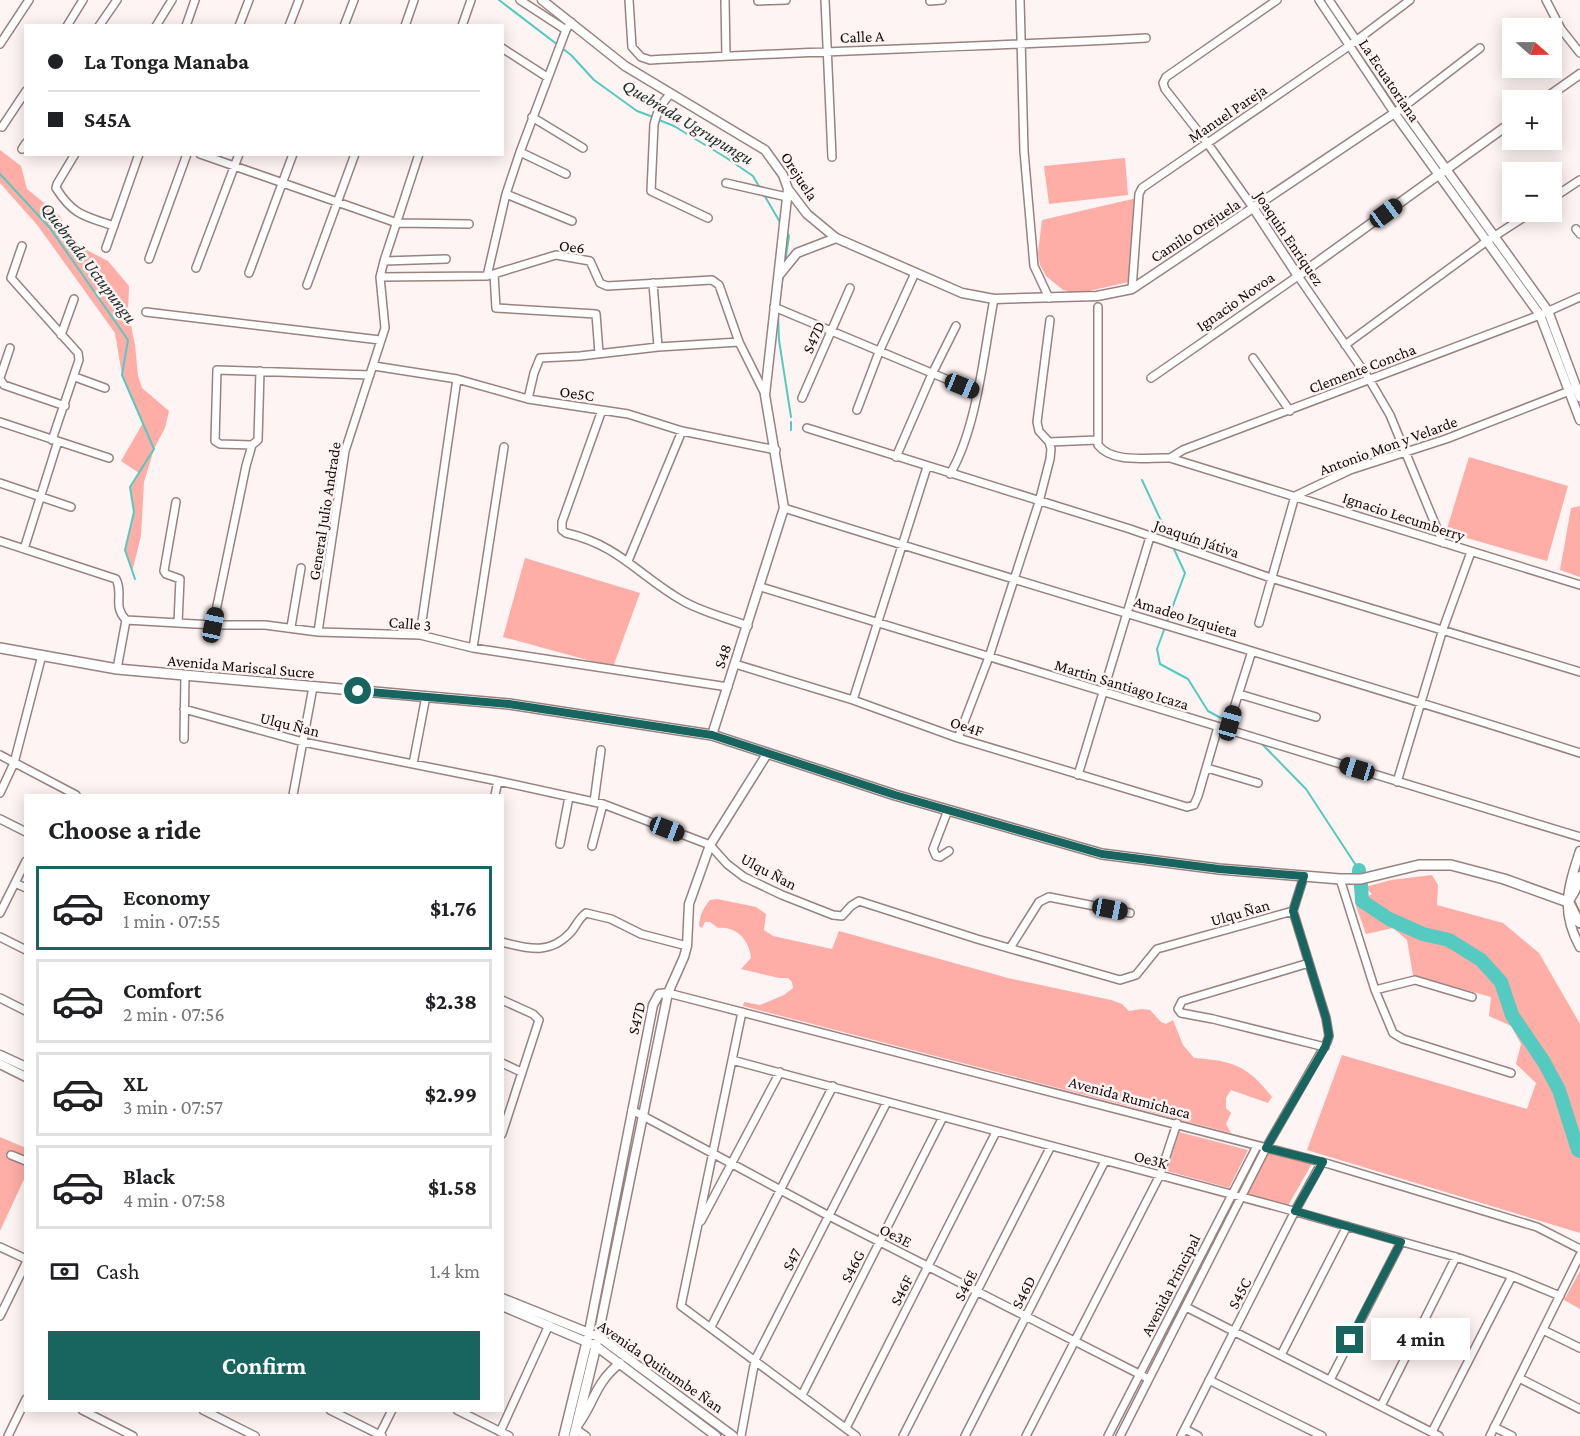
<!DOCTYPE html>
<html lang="en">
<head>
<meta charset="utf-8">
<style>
	:root { --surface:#fff; --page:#f2f2f2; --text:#202124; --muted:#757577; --line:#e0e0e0; --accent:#18655f }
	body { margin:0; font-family:"Crimson Pro",serif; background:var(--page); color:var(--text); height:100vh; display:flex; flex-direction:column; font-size:22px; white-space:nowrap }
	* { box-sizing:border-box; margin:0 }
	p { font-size:20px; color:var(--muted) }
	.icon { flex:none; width:33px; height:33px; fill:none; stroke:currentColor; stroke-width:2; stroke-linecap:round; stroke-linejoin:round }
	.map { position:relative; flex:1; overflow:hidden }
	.panel { position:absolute; left:24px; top:794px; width:480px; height:618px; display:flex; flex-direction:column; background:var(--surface); border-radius:0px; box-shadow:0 3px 15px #0003 }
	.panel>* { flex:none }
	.top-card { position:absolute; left:24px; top:24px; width:480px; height:132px; border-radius:0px; box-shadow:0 3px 15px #0003; display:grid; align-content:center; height:132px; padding:0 24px; background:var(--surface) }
	.needle { width:39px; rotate:110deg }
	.tools { position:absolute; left:1502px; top:18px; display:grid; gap:12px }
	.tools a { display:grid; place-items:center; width:60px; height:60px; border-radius:0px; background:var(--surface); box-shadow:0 3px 15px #0003; font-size:30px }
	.end { position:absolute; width:27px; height:27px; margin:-14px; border:8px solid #18655f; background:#fff; box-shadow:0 0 0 3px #fff }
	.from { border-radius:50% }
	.bubble { position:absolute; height:42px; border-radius:0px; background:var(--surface); box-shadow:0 3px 15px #0003; font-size:20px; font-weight:700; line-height:42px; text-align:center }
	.car { position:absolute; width:18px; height:36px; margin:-18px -9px; border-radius:8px; box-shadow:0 0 4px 2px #0007; background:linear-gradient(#222 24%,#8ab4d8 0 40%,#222 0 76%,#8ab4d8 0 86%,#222 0) }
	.top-card b { display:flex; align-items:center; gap:21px; height:57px; font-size:22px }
	.top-card b+b { border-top:2px solid var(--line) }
	.top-card i { width:15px; height:15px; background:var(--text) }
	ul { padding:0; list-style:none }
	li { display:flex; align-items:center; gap:18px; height:84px; margin:0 12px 9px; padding:0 12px; border:3px solid var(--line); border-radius:0px }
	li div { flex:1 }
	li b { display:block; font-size:22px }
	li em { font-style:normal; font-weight:700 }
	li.active { border-color:var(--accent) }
	li>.icon { width:54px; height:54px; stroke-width:1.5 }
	h2 { padding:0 24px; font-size:27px; line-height:72px }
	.pay { display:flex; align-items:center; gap:15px; height:66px; padding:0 24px; font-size:22px }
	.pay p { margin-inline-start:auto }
	.action { display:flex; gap:12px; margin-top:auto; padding:12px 24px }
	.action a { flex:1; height:69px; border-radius:0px; background:var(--accent); color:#fff; font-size:24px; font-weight:700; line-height:69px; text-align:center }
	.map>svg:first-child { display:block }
	.green { fill:#feada7 }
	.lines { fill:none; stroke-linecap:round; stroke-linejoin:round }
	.stream { stroke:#55cac0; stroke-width:2 }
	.river { stroke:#55cac0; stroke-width:14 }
	.minor-casing { stroke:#998280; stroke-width:10 }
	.tertiary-casing { stroke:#998280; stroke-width:11 }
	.secondary-casing { stroke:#998280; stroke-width:12 }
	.primary-casing { stroke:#998280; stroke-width:14 }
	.minor { stroke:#fff; stroke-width:7 }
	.tertiary { stroke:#fff; stroke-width:8 }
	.secondary { stroke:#fff; stroke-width:9 }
	.primary { stroke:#fff; stroke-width:10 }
	.route { stroke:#18655f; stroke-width:8 }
	.labels { text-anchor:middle; stroke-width:5; stroke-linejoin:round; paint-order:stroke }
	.street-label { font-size:16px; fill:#160e0e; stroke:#fef4f3 }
	.water-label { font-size:18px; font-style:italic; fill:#1b302e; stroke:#fef4f3 }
</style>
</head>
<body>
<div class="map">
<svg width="1580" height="1436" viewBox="0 0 1580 1436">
	<rect width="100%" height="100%" fill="#fef4f3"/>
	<path class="green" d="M0,150L21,166L27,189L60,216L71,242L108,261L129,286L128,311L135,345L138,376L142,388L169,411L165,428L154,449L144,482L141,536L132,572L125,550L134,512L130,487L139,473L121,461L143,423L122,375L115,333L38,226L0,183Z
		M1125,158L1128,195L1049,204L1044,166Z
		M1137,198L1129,282L1089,291L1071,292L1063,290L1046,276L1040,265L1038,253L1042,220Z
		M1469,457L1568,486L1547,561L1446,532Z
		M1580,506V577L1560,570L1571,508Z
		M525,558L640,593L613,667L503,637Z
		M1432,875L1438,885L1437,905L1503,923L1539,953L1580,1024V1233L1307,1150L1342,1055L1527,1109L1536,1083L1516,1064L1521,1044L1511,1026L1489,1016L1491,997L1413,975L1407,940L1393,928L1366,934L1355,903L1372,894L1365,887L1391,880Z
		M717,899L756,907L766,914L764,930L773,936L832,949L839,931L1008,978L1111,1000L1122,1004L1129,1011L1141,1009L1150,1010L1161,1022L1166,1024L1173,1020L1183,1045L1194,1058C1233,1061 1247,1065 1272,1097L1268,1103L1231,1090L1226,1098V1108L1231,1113L1226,1124L1231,1133L743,1006L744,1002L760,1005L784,995L793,988L792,982L788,978H779L741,969L751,958C750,941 736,925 718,928L710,922H705L702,928L699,926C700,915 703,908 710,900Z
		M1179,1132L1248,1150L1229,1188L1167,1171Z
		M0,1137L26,1148L25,1177L0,1231Z
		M1266,1148L1314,1160L1286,1209L1241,1197Z
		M1580,1271V1309L1564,1300Z"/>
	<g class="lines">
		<path class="stream" d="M499,0L571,55L594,80L637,111L653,117
			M659,120L674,126L725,157L753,176L760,188
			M0,174L50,228L128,340L122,375L154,449L130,487L134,512L125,550L135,579
			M763,193L781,224
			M785,263L789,236L786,231
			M783,275L778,313L779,340L791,417
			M791,422V430
			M1142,480L1170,540
			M1172,545L1185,573L1157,649L1160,664L1188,679L1208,711L1230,723L1234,729
			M1260,742L1306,789L1359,870"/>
		<path class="river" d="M1359,870V872
			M1361,885L1362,901L1389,919L1423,934L1449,940L1481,960L1501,982L1512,1015L1544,1062L1559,1090L1578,1150L1580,1151"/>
		<defs>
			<path id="minor" d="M520,0L566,30
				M629,0L632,47L641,57L650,60C815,51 981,47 1146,38
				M725,0L726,56
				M825,0L832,157
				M1020,0L1024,151L1034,266L1049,298
				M1319,0L1395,114
				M1329,0L1402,108L1480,48
				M1546,0L1561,29L1580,53
				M758,1L786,0
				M930,1L942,0
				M67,26L83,0
				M99,26L117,0
				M156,26L172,0
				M186,26L195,0
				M239,26L249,0
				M289,26L299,0
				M344,26L354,0
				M405,26L414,0
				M462,26L471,0
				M0,44L29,0
				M502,48L547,77
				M670,94L659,108L654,124L651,191L708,218
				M532,117L583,148
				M2,127L26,91
				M22,149L26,143
				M520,152L566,174
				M75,154L57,184L56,188C73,215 84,216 114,226
				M200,154L397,223L469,224
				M726,183L787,197
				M506,194L572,221
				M1551,199L1580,180
				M1254,209L1208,144L1165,89L1163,83L1166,77L1277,0
				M1576,229L1580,234
				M22,246L11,278L78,353L79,360L52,440
				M106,248L139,154
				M149,259L187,154
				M384,261L446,259
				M196,268L239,154
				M249,273L293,154
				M494,274L496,308L596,314L599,353
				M487,276L506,194L520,152L566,30L571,22
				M380,277L487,276L556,255L590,261L600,283L607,286L712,280L719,285L739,342L765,394
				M653,283L658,347
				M307,285L355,154
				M1132,289L1139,194L1142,188L1349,46L1410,0
				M1580,297L1540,315L1183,450L1170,458L1580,585
				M774,307L977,392
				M1098,307V445C1113,464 1148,457 1170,458
				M146,312L380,340
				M61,335L74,299
				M1345,345L1487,241L1532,212
				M1253,358L1290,411
				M374,366L457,379L528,399L628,414L682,431L776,450
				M75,377L105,388
				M0,378L10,348
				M1151,378L1298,276L1369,379L1390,415L1443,543
				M0,379L4,385L65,406
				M802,398L850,288
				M528,399L534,373L540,358L580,356L658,347L739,342
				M602,410L562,522V530L566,533C619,545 639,576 683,601C702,612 727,618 748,626
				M857,410L879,352L915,273
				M0,422L109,458
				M807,428L1130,529L1271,578L1580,672
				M1049,442L1097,440
				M252,445L220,444L215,441L217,370L370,375
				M896,457L932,374L956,326
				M950,474C977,429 984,351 994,299
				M0,483L71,507
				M176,502L164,571L166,574L180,579L178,623
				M784,508C1049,592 1316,668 1580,753
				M0,541L116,579C124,595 112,605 126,620L213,625H265L318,632L420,635L473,648L728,687
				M24,549L58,441
				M628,561L682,431
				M761,587L1580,837
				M1259,623L1295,496L1350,470L1446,439L1572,390
				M213,625L246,466L252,445L258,440L260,371
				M291,627L301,568
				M318,632L345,451L385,328L380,277L384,261L419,154
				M420,635L457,379
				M473,648L504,447
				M735,664L853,700L958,738L1187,807L1194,805L1198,796L1218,727
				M117,669L126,620
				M1239,694L1316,717
				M853,700L927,467
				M184,709L303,742L498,781L603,804L710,845L727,864L744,877L782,895L833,915L842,916L851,906L859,901L977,939L1120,980L1136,975L1157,949L1293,911
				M1227,730L1252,651
				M958,738L989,657L1039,502L1050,459L1051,449L1049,442L1039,431L1037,422L1050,320
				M184,739L185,676
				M0,755L76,795
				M413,764L426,696
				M1207,768L1258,783
				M1078,775L1150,537
				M1397,782L1443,629L1471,552
				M0,793L14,763L42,655
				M293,795L313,687
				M495,795L498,781
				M594,802L601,750
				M948,810L933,849L936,856L940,857L949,851
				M0,819L26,832
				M560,844L569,797
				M592,846L603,804
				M1340,879L1375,990L1393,1033L1403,1039L1511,1073
				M15,883L26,888
				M0,913L26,861
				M0,937L26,950
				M502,942C529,949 550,955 571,932C576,926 579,918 586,913L611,919L641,934L687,946
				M1010,948L1039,902L1049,897L1130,913
				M1309,963L1182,1001L1178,1009L1181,1013L1213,1019L1325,1047
				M1375,990L1415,980L1472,997
				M668,993L1329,1164L1537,1227L1580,1249
				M0,998L26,1011
				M502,1000L533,1014L539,1020L502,1134
				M742,1012L681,1306L856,1436
				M732,1060L1286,1209L1456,1257L1512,1276L1560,1296
				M502,1063L521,1072
				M632,1110L829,1216L1149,1379
				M11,1155L26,1161
				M701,1221L780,1072
				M0,1247L26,1259
				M1186,1307L1439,1436
				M0,1316L26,1263
				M711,1327L833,1086
				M1543,1330L1580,1348
				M1281,1355L1347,1226
				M1519,1378L1580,1409
				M1209,1380L1322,1436
				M1330,1380L1401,1242
				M802,1395L943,1117
				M1381,1406L1456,1257
				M82,1410L133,1436
				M203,1410L255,1436
				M330,1410L382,1436
				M457,1410L509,1436
				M1494,1427L1512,1436
				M846,1428L996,1132
				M576,1429L586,1436
				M1185,1429L1198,1436
				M500,1432L549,1325
				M1432,1432L1512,1276
				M8,1436L26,1399
				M379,1436L392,1410
				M741,1436L755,1360L887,1102
				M903,1436L1051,1146
				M965,1436L1105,1161
				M1026,1436L1160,1175L1177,1123
				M1108,1436L1257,1146
				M1120,1436L1266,1148L1327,1042L1329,1036L1326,1018L1293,911L1304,876
				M1181,1436L1295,1211L1322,1162
				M1490,1436L1580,1255"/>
			<path id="tertiary" d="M542,0L625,66L765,150L783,175L788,189L807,214L836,238L962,293L994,299L1097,296L1132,289L1402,108L1548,311L1580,397
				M1543,100L1580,74
				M1395,114L1540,315L1580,420
				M1254,209L1298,276L1512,122
				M780,274L797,253L836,238
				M712,735L784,508L765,395L788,189
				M1580,851C1568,888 1560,911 1580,947
				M1569,901L1575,891L1580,876
				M0,1055L26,1067
				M0,1064L26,1077
				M502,1298L599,1337L733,1436
				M502,1306L596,1346L716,1436
				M587,1342L653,1005L659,994L668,993
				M596,1346L668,993L684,957L687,946L689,904L710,845L767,754
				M577,1426C595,1402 594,1384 620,1363"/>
			<path id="secondary" d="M0,648L117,669L509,704L712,735L895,795L1102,854L1219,869L1340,879H1361L1419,865H1451L1504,879L1568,902
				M564,1436L587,1342
				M574,1436L596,1346"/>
			<path id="primary" d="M1568,902L1577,920L1580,922"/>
		</defs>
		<use href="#minor" class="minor-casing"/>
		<use href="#tertiary" class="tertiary-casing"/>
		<use href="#secondary" class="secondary-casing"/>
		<use href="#primary" class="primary-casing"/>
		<use href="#minor" class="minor"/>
		<use href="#tertiary" class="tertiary"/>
		<use href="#secondary" class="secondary"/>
		<use href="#primary" class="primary"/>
	</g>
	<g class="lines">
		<path class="route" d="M358,691L509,704L712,735L895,795L1102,854L1219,869L1304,876L1293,911L1326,1018L1329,1036L1325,1047L1266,1148L1323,1162L1295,1211L1401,1242L1350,1340"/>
	</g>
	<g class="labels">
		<g class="street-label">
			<text transform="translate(862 36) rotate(-2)" y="6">Calle A</text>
			<text transform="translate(1390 80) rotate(56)" y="6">La Ecuatoriana</text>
			<text transform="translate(1227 113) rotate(-34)" y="6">Manuel Pareja</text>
			<text transform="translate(800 176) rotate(57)" y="6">Orejuela</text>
			<text transform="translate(1195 230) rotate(-33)" y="6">Camilo Orejuela</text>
			<text transform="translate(1290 238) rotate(56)" y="6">Joaquin Enriquez</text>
			<text transform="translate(572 246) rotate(7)" y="6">Oe6</text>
			<text transform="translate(1235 301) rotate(-35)" y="6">Ignacio Novoa</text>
			<text transform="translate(813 337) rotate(-66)" y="6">S47D</text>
			<text transform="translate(1362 368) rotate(-21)" y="6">Clemente Concha</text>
			<text transform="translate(577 393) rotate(8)" y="6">Oe5C</text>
			<text transform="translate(1388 445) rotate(-20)" y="6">Antonio Mon y Velarde</text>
			<text transform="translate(324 511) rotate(-81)" y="6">General Julio Andrade</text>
			<text transform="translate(1404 516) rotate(18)" y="6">Ignacio Lecumberry</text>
			<text transform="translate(1197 538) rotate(19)" y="6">Joaquín Játiva</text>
			<text transform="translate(1186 616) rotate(17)" y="6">Amadeo Izquieta</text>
			<text transform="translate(410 623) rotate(5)" y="6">Calle 3</text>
			<text transform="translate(722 656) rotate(-71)" y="6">S48</text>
			<text transform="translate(241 666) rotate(5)" y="6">Avenida Mariscal Sucre</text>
			<text transform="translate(1122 684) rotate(17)" y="6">Martin Santiago Icaza</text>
			<text transform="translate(290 724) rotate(14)" y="6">Ulqu Ñan</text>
			<text transform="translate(967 726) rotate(18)" y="6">Oe4F</text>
			<text transform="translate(769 871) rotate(28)" y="6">Ulqu Ñan</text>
			<text transform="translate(1240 912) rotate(-16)" y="6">Ulqu Ñan</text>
			<text transform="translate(636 1018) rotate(-77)" y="6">S47D</text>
			<text transform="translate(1130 1097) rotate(15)" y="6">Avenida Rumichaca</text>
			<text transform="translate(1151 1159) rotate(15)" y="6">Oe3K</text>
			<text transform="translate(896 1235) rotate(27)" y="6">Oe3E</text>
			<text transform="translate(791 1259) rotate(-63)" y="6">S47</text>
			<text transform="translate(852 1266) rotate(-63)" y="6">S46G</text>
			<text transform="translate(965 1285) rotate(-63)" y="6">S46E</text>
			<text transform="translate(1170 1285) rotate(-63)" y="6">Avenida Principal</text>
			<text transform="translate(901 1290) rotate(-63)" y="6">S46F</text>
			<text transform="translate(1023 1292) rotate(-63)" y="6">S46D</text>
			<text transform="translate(1239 1293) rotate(-63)" y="6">S45C</text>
			<text transform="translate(661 1366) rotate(35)" y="6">Avenida Quitumbe Ñan</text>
		</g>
		<g class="water-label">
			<text transform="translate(688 122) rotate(31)" y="6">Quebrada Ugrupungu</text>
			<text transform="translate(89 263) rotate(53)" y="6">Quebrada Uctupungu</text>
		</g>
	</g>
</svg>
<div class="tools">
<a><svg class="needle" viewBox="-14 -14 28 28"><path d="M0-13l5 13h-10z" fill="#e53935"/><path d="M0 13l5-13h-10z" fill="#757577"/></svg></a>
<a>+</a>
<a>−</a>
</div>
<i class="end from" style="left:358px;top:691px"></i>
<i class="end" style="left:1350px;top:1340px"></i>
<div class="bubble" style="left:1371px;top:1318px;width:99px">4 min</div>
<i class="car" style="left:1386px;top:213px;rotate:54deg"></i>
<i class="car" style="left:962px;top:386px;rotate:112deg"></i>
<i class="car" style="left:213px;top:625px;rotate:12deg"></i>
<i class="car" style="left:1230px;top:723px;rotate:16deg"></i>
<i class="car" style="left:1357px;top:769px;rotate:287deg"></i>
<i class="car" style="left:667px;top:829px;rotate:111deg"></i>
<i class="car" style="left:1110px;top:909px;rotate:101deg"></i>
<div class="top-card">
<b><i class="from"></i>La Tonga Manaba</b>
<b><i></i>S45A</b>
</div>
<section class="panel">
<h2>Choose a ride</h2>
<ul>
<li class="active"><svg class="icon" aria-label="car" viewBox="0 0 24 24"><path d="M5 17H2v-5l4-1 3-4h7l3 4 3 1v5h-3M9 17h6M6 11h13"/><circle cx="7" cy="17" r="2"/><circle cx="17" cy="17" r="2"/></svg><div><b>Economy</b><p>1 min · 07:55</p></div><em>$1.76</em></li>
<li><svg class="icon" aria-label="car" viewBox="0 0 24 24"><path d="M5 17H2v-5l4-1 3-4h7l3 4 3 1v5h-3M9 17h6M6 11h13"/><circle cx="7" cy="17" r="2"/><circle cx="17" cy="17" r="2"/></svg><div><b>Comfort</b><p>2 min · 07:56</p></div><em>$2.38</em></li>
<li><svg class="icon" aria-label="car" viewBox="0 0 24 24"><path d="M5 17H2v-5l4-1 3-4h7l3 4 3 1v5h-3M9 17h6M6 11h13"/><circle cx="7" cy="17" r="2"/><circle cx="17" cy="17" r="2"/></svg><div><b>XL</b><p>3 min · 07:57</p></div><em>$2.99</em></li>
<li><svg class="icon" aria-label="car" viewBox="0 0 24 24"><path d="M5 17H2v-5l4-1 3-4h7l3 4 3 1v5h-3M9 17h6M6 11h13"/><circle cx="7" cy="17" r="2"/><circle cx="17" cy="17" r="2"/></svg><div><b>Black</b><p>4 min · 07:58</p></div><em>$1.58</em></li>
</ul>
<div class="pay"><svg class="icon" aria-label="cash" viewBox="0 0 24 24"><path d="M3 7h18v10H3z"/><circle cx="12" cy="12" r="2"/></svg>Cash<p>1.4 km</p></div>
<div class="action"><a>Confirm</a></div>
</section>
</div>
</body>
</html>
